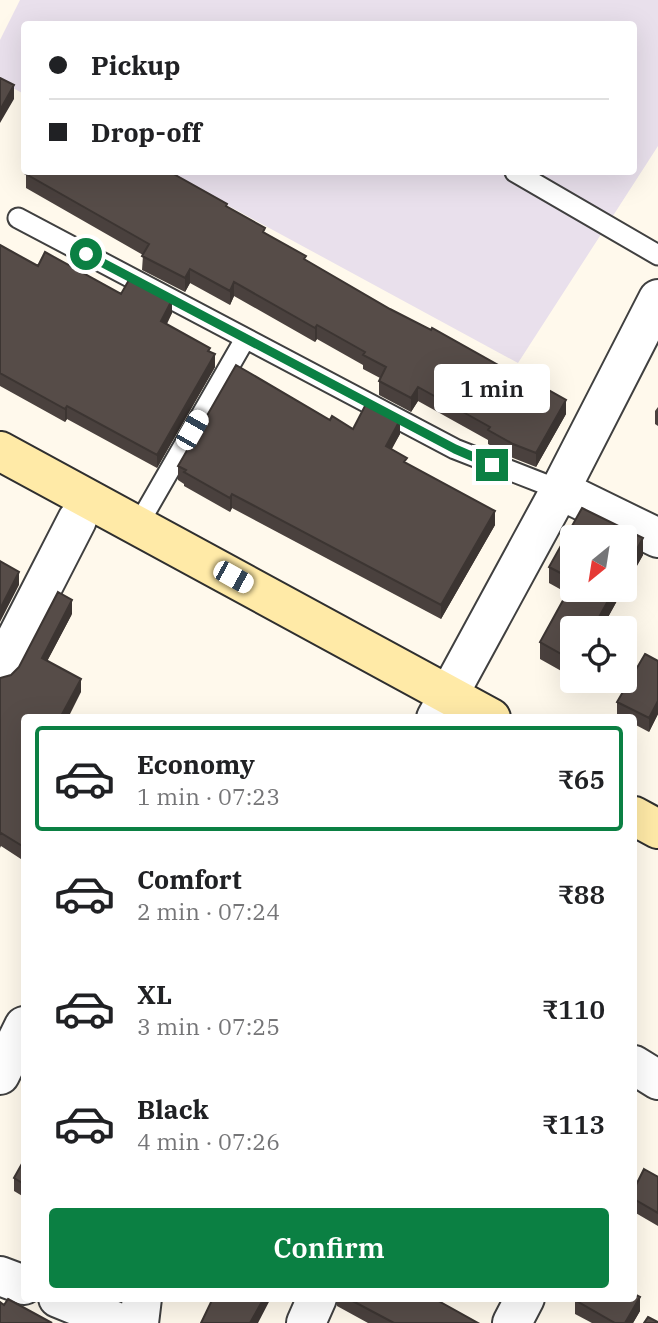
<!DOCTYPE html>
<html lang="en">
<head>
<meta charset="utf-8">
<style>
	:root { --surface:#fff; --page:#f6f6f6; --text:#202124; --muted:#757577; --line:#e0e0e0; --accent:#0b8043 }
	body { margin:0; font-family:"IBM Plex Serif",serif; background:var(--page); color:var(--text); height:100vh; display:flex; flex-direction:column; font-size:26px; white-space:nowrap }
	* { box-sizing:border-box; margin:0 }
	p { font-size:23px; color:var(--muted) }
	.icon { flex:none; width:38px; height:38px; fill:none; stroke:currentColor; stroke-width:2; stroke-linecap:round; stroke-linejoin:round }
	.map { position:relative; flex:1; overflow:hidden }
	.sheet { position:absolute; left:21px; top:714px; width:616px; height:588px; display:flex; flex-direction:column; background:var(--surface); border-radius:7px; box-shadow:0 7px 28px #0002 }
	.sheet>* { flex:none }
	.hud { position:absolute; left:21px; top:21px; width:616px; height:154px; border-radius:7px; box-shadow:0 7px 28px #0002; display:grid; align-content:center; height:154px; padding:0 28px; background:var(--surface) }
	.needle { width:46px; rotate:210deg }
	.tools { position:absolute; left:560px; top:525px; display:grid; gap:14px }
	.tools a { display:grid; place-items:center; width:77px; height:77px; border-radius:7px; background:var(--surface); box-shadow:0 7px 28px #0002; font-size:35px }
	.end { position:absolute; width:32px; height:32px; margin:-16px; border:9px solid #0b8043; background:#fff; box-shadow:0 0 0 4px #fff }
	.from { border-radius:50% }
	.bubble { position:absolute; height:49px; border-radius:7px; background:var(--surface); box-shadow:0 7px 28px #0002; font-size:23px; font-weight:600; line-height:49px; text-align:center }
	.car { position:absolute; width:21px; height:42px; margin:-21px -10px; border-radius:9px; box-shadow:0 0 5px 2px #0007; background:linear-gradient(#fff 24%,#345 0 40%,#fff 0 76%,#345 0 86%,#fff 0) }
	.hud b { display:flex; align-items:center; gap:24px; height:66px; font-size:26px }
	.hud b+b { border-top:2px solid var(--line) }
	.hud i { width:18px; height:18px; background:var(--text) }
	ul { padding:12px 0 0; list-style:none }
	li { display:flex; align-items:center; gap:21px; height:105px; margin:0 14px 10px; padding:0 14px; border:4px solid transparent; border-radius:7px }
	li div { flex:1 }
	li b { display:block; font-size:26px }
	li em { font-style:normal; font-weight:600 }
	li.on { border-color:var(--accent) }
	li>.icon { width:63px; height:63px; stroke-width:1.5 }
	.cta { display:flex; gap:14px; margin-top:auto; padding:14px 28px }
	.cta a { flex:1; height:80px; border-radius:7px; background:var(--accent); color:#fff; font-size:28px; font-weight:600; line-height:80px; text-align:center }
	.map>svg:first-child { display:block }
	.industrial { fill:#e9e0ec }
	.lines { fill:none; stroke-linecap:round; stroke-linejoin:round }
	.lane-casing { stroke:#404040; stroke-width:23 }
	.street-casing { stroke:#404040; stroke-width:42 }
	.secondary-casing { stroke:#2f2f2f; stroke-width:42 }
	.lane { stroke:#fff; stroke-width:19 }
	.street { stroke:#fff; stroke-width:38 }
	.secondary { stroke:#ffeaa7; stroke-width:38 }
	.wall { fill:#4a413e }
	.shaded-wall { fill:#3c3532 }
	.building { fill:#564c48; stroke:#3c3532; stroke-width:2 }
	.route { stroke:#0b8043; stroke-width:9 }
</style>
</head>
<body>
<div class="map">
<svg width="658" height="1323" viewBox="0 0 658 1323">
	<rect width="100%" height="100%" fill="#fff9ec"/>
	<path class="industrial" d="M20,0H658V146L518,363L166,172H634V24H24V94L0,81V40Z"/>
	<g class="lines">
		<defs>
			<path id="lane" d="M515,172L658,255
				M18,218L455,449L560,490
				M138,525L245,339"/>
			<path id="street" d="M560,490L658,538
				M0,670L77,520
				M436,718L560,490L658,299
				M634,1065L658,1080
				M0,1075L24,1026
				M0,1276L24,1285
				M58,1298L120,1323
				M139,1323L142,1298
				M306,1323L317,1298
				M512,1323L525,1298"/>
			<path id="secondary" d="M0,451L491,718
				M634,816L658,829"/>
		</defs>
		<use href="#lane" class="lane-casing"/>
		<use href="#street" class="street-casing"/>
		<use href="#secondary" class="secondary-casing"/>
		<use href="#lane" class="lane"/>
		<use href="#street" class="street"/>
		<use href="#secondary" class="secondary"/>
	</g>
	<path class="wall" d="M26,174L227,207L306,260L566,414L536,467L513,458L488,444V440L418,401L411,412L379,395V381L380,378L363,369V365L317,339L315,342L234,296L230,305L190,283L185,292L142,270L143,255L26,188Z
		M0,245L38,266L121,294L172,313L167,324L210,351L215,367L157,468L67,419L65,422L0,386Z
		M658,407V426L655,424V411Z
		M330,420L353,429L400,434L391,449L407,464L495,525L441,619L232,508L230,512L184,486V484L178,480V466Z
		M582,508L643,538V555L625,587V537H572V590H623L602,628H572V677L540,659V642L567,593L549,583V567Z
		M72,614L47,661L81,692L24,718V861L1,846L0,848V678L11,675Z
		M658,661V714L649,732L634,724V718H622L617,715V702Z
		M24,1160V1197L14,1191V1178Z
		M658,1177V1226L634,1212V1189Z
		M337,1298H433L478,1323H368L337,1306Z
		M575,1300L640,1311L633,1323H592L575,1314Z"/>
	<path class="shaded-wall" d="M14,85V99L0,123V110Z
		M190,269V283L185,292V278Z
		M234,282V296L230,305V291Z
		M172,300V313L161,334V321Z
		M317,325V339L315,342V328Z
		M215,354V367L157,468V455Z
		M418,387V401L411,412V398Z
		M566,400V414L536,467V453Z
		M67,406V419L65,422V409Z
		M400,420V434L386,460V446Z
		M232,494V508L230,512V498Z
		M495,511V525L441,619V605Z
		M643,538V555L625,587V571Z
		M19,572V585L0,622V609Z
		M614,590H623L602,628H593Z
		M72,600V614L42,671V658Z
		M81,679V692L68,718H60Z
		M658,701V714L649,732V718Z
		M637,945V958L634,964V950Z
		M640,1297V1311L633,1323H625Z
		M264,1298H271L258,1323H250Z"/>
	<path class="building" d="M0,78L14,85L0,110Z
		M28,172H170L227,204L226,206L265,228L263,232L306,256L304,259L390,309L431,330L432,328L518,376L520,374L566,400L536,453L513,444L488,430L490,427L418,387L411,398L379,381L386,367L363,355L365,352L317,325L315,328L234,282L230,291L190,269L185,278L142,256L149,244L26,174Z
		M0,245L38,266L45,252L121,294L130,278L172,300L161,321L210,348L208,351L215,354L157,455L67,406L65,409L0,373Z
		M236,365L330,420L332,416L353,429L367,402L400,420L386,446L407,458L404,462L495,511L441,605L232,494L230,498L184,472L186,470L178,466Z
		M582,508L643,538L625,571V537H572V579L549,567Z
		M0,561L19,572L0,609Z
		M572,584V590H614L593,628H572V660L540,642Z
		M58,592L72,600L42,658L81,679L60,718H24V847L1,833L0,834V678L11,675L19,667Z
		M645,654L658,661V701L649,718L617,702Z
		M24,1160V1184L14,1178Z
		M644,1169L658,1177V1213L634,1199V1189Z
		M634,1294L640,1297L625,1323H615L575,1300L576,1298H634Z
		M213,1298H264L250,1323H201Z
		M347,1298H433L478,1323H394Z
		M8,1299L52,1323H0V1302L4,1305Z
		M648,1317L658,1322V1323H644Z"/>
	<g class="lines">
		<path class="route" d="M86,254L455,449L492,465"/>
	</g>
</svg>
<div class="tools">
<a><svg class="needle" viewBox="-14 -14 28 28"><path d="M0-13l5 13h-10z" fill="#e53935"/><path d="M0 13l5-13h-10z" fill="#757577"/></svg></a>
<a><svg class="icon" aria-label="locate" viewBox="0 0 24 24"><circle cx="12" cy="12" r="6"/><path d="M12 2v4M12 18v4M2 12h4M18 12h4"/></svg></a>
</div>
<i class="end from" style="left:86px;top:254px"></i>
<i class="end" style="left:492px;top:465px"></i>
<div class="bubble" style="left:434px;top:364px;width:116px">1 min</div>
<i class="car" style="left:192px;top:430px;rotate:30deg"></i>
<i class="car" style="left:233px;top:577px;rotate:119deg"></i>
<div class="hud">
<b><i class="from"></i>Pickup</b>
<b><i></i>Drop-off</b>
</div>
<section class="sheet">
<ul>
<li class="on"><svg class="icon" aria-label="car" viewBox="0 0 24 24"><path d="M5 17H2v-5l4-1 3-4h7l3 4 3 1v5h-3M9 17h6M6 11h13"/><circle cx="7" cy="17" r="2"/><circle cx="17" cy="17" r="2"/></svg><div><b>Economy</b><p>1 min · 07:23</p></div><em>₹65</em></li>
<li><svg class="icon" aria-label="car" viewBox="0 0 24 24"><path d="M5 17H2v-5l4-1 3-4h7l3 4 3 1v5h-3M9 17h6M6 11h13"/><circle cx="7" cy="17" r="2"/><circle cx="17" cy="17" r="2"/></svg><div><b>Comfort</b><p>2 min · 07:24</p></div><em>₹88</em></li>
<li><svg class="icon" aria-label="car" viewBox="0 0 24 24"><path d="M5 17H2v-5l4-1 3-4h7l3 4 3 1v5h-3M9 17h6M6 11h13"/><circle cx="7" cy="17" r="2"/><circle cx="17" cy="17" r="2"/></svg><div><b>XL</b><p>3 min · 07:25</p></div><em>₹110</em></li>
<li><svg class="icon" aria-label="car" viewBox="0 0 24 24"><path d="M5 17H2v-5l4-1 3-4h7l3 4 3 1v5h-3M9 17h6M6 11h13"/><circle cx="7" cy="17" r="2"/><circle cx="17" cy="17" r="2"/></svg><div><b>Black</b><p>4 min · 07:26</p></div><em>₹113</em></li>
</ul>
<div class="cta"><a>Confirm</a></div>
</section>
</div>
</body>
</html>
